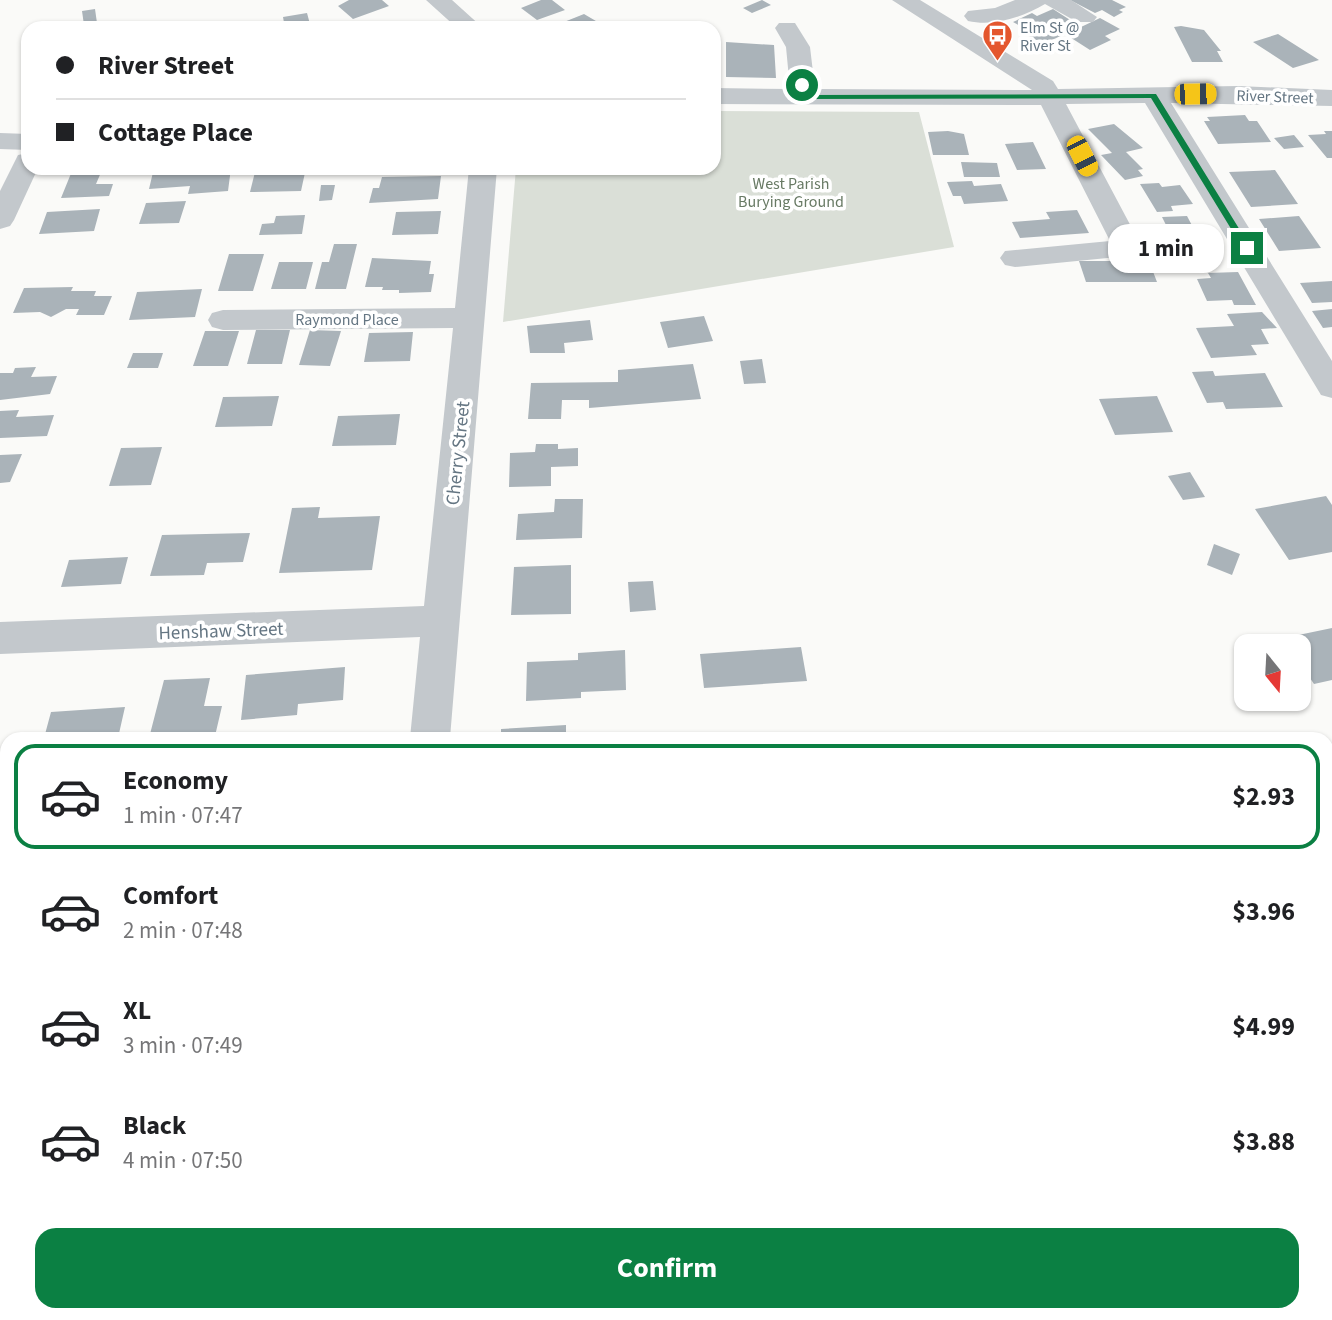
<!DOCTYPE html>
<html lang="en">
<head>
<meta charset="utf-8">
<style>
	:root { --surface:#fff; --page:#f6f6f6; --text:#202124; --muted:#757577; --line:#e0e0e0; --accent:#0b8043 }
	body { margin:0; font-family:"Source Sans 3",sans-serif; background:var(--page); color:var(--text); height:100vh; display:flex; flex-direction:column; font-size:26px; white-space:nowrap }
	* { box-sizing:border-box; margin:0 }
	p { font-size:23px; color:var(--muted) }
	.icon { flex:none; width:38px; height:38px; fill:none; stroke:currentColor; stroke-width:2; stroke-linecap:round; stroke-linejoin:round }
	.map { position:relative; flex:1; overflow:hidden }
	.sheet { position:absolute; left:0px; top:732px; width:1334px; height:590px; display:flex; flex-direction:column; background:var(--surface); border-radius:21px 21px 0 0; box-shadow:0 2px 5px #0004 }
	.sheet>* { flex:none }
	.guide { position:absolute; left:21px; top:21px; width:700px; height:154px; border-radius:21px; box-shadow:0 2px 5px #0004; display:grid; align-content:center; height:154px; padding:0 35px; background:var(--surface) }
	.needle { width:46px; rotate:162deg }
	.buttons { position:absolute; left:1234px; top:634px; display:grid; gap:14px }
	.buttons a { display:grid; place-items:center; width:77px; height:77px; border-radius:14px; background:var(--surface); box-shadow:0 2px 5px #0004; font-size:35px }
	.end { position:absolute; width:32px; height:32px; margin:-16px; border:9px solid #0b8043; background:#fff; box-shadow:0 0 0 4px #fff }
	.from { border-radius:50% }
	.bubble { position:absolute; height:49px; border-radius:21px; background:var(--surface); box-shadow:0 2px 5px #0004; font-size:23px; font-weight:700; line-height:49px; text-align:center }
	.car { position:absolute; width:21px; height:42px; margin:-21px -10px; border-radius:9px; box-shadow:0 0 5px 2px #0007; background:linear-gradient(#f5c518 24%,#345 0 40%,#f5c518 0 76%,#345 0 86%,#f5c518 0) }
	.guide b { display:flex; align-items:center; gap:24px; height:66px; font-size:26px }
	.guide b+b { border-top:2px solid var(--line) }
	.guide i { width:18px; height:18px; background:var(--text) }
	ul { padding:12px 0 0; list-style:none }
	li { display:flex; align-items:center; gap:21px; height:105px; margin:0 14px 10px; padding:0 21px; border:4px solid transparent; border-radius:21px }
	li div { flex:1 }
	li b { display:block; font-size:26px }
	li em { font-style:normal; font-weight:700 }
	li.selected { border-color:var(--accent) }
	li>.icon { width:63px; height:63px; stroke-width:1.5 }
	.button { display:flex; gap:14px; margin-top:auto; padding:14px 35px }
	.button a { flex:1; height:80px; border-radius:21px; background:var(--accent); color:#fff; font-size:28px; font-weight:700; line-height:80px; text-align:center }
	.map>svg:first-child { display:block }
	.green { fill:#dadfd7 }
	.building { fill:#aab3b9 }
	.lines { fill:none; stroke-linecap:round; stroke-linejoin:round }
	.minor { fill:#c3c8cc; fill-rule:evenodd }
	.route { fill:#0b8043 }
	.labels { text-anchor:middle; stroke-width:7; stroke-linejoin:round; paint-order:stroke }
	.far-poi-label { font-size:16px; fill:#657683; stroke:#fff; text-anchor:start }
	.far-street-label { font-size:16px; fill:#657683; stroke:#fff }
	.far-park-label { font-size:16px; fill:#687a64; stroke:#fff }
	.street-label { font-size:19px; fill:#657683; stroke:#fff }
</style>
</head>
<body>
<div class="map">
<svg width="1332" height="1320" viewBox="0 0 1332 1320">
	<rect width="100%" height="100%" fill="#fafaf8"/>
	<path class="green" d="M714,111L919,112L954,247L503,322L516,168H714Z"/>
	<path class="building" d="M349,0H382L389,6L353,19L338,6Z
		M541,0H552L565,10L537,20L521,8Z
		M762,0L771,5L752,13L743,8Z
		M1070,0H1112L1126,7L1119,10L1123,12L1114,17L1102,10L1095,13Z
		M95,9L97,23L84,25L82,11Z
		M1053,9L1081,27L1100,18L1120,29L1105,36L1111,40L1090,50L1065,34L1043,44L1019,30L1024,28L1013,22L1032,13L1037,16Z
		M307,13L311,28H285L283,17Z
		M584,14L601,24L592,28H549Z
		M1181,26L1204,30L1221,51H1217L1223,62H1192L1174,27Z
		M1278,34L1319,60L1293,68L1253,42Z
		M726,42L774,45L776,78L726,77Z
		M1245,115L1249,121H1257L1271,142L1218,144L1204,121H1210L1207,117Z
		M1114,124L1143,148L1126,152L1143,169L1138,170L1143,176L1125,180L1101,155L1112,153L1088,129Z
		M948,131L964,134L969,155H933L928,132Z
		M1324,131H1332V158H1327L1308,135L1326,134Z
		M1294,135L1304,147L1284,149L1274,138Z
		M1033,142L1046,169L1017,170L1005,144Z
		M961,162L997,163L1000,177H964Z
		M154,168H231L228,191L188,194L190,186L149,189Z
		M256,168H306L301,191L250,192Z
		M102,170L96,184H113L109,196L61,198L72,171Z
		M1275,170L1298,204L1251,207L1229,172Z
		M441,176L438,199L369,203L373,188H379L382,177Z
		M972,181L974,186L1001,184L1008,201L964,204L961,196H953L947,182Z
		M1159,183L1162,187L1180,185L1193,204L1171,206L1173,211L1157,212L1140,184Z
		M321,185H335L332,200L319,201Z
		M186,201L179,223L139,224L146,203Z
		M100,209L94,231L39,234L47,212Z
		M1077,210L1089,233L1020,238L1012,222L1050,219L1046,212Z
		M441,211L438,234L392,235L396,212Z
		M305,215L302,234L259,235L262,224L274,223L276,216Z
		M1187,216L1196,233L1214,232L1224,251L1202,252L1206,260L1177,261L1171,248L1177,247L1162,217Z
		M1299,216L1321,248L1279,251L1259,219Z
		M334,244H357L346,289H315L322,262H329Z
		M229,254H264L253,291H218Z
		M1134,256H1147L1157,282H1086L1079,261H1136Z
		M372,258L431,261L429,274H434L431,292L399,293V290H382L383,287H365Z
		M279,262H313L306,289H271Z
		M1238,272L1256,305H1234L1232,300L1207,301L1197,279L1211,278L1208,273Z
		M1332,281V302L1312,303L1300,283Z
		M73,287L71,291H96L94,296H112L104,315H76L79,309H66L51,317L40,312L13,313L24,288Z
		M202,289L195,317L129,320L137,292Z
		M1332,309V327L1323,328L1312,311Z
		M1262,312L1277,328L1261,329L1269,344L1251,345L1257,355L1211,358L1196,328L1234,326L1227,314Z
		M704,316L713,341L668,348L660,322Z
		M590,320L593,340L564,343L565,353H530L527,326Z
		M256,330H290L282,364H247Z
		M310,330L341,331L330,366L299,365Z
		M205,331H239L228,366H193Z
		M413,332L410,361L364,362L369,333Z
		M133,353H163L158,368H127Z
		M762,359L766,383L744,384L740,361Z
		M693,364L701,399L589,408V400H562L561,419H528L531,383L618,382V370Z
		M36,367L31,377L57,376L50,394L0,400V373H13L15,368Z
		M1213,371L1215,376L1265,373L1283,407L1226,409L1223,402L1207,403L1192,372Z
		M279,396L272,426L215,427L223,397Z
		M1157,396L1173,432L1115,435L1099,399Z
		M19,410L16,417L54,415L47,436L0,438V411Z
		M400,414L396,445L332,446L338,416Z
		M536,444H558V449L578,448V466L551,467V486L509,487L510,453L535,452Z
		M162,447L151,485L109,486L121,448Z
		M22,454L10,482L0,483V455Z
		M1190,472L1205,497L1183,500L1168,476Z
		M1326,496L1332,505V552L1289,560L1255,509Z
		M555,499H583L582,538L516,540L518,514L554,512Z
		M320,507L318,518L380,516L372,570L279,573L292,508Z
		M250,533L243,562L207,563L204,575L150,576L162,535Z
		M1214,544L1240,554L1232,575L1207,565Z
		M128,557L121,584L61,587L69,560Z
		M571,565V614L511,615L514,567Z
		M653,581L656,610L630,612L628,582Z
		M1332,628V680L1314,684L1298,660V646H1289L1284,638Z
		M801,647L807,681L704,688L700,654Z
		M625,650L626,690L581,692V698L526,701L527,662L578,660V653Z
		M345,667L343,700L298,704L297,715L241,720L246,675Z
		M210,678L204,706H222L215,736L149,738L164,680Z
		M125,707L118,738H44L51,712Z
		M566,725V738H501V729Z
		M7,836V871L0,872V837Z
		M1332,860V930L1326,932V861Z
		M213,1314H275L274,1320H190Z
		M506,1314H633V1320H506Z
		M716,1314H849L850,1320H717Z
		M1005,1314H1057L1058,1320H1006Z"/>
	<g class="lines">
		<path class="minor" d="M426,0H452L483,28H457Z
			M892,0H920L1053,81L1058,89L1238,86L1332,90V106L1171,103L1332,361V398L1321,395L1145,103L1066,104L1143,249L1138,255L1015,267L1005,265L1000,258L1005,251L1110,241L1041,105L714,104V88L790,89L786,47L775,28L779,23H795L810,47L815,89L1032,90Z
			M1015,0H1071L1097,17L1093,22H1077L1045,4C1023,17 994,27 968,21L964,16L968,11L995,8Z
			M0,133L28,134V150L0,149Z
			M28,153V168H38L14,220L10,226L0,229V191L18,155Z
			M469,168H497L450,738H410L420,637L0,654V622L424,606L453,328L223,330L212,327L208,320L212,313L223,310L455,308Z
			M1332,1016V1064L1326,1065V1017Z
			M351,1314H405L404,1320H350Z
			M1260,1314H1314L1316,1320H1262Z"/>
	</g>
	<path class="route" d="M799,83L805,85L806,95L1156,94L1251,248L1244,250L1151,98L803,99L799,97Z"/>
	<defs>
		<symbol id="bus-pin" viewBox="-11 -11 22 30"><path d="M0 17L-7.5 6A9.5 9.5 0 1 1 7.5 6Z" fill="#e4572e" stroke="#fff"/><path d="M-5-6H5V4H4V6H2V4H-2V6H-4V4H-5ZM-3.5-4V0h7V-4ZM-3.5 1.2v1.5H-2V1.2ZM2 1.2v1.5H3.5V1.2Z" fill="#fff"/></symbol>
	</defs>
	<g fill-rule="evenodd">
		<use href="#bus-pin" x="980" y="18" width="35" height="47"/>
	</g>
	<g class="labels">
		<g class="far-poi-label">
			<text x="1020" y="33">Elm St @<tspan x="1020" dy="18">River St</tspan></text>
		</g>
		<g class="far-street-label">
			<text transform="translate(1275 96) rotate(2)" y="6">River Street</text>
			<text x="347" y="325">Raymond Place</text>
		</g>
		<g class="far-park-label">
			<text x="791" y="189">West Parish<tspan x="791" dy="18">Burying Ground</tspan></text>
		</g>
		<g class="street-label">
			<text transform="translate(457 453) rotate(-84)" y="7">Cherry Street</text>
			<text transform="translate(221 630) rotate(-2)" y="7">Henshaw Street</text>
		</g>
	</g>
</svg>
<div class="buttons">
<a><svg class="needle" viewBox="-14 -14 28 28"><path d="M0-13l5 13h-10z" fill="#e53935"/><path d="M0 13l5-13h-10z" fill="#757577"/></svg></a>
</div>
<i class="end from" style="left:802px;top:85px"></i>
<i class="end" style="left:1247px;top:248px"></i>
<div class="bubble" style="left:1108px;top:224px;width:116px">1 min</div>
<i class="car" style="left:1195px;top:94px;rotate:89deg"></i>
<i class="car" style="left:1082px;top:156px;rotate:153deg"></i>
<div class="guide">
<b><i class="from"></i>River Street</b>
<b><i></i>Cottage Place</b>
</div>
<section class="sheet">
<ul>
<li class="selected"><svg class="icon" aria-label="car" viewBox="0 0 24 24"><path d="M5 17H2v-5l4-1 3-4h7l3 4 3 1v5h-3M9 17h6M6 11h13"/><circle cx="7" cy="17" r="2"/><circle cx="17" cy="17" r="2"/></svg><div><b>Economy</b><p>1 min · 07:47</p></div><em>$2.93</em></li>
<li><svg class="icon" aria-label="car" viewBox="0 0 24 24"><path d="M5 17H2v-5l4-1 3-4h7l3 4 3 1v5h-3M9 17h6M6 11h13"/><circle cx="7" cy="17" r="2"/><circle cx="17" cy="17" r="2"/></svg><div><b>Comfort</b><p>2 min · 07:48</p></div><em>$3.96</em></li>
<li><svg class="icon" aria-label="car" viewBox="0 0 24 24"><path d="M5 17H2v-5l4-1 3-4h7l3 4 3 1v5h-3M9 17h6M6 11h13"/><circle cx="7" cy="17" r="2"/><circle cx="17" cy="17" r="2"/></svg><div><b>XL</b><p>3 min · 07:49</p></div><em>$4.99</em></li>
<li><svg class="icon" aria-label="car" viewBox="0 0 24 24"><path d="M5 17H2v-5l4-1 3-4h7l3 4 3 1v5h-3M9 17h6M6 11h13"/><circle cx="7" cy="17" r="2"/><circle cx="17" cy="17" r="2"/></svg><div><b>Black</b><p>4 min · 07:50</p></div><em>$3.88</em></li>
</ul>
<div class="button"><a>Confirm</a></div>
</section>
</div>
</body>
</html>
